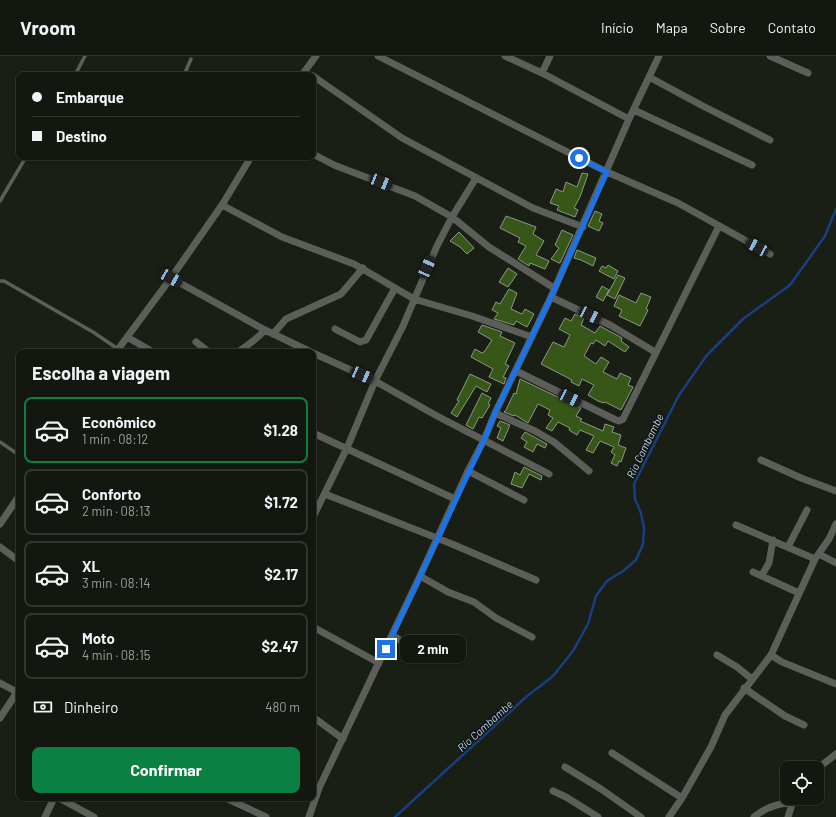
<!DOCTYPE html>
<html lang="pt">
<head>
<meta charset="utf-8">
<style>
	:root { --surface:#131710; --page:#20241e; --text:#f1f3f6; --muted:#9d9f9f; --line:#323630; --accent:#0b8043 }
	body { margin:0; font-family:Barlow,sans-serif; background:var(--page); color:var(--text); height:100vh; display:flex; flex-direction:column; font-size:15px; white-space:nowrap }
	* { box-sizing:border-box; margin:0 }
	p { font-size:13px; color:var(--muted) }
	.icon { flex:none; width:22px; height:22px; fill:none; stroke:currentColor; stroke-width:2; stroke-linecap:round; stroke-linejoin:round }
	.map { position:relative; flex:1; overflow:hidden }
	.panel { position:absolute; left:16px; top:293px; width:300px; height:452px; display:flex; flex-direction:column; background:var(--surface); border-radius:8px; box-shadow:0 1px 3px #0004,0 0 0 1px var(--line) }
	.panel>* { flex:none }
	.top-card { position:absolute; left:16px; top:16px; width:300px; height:88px; border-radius:8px; box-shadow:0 1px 3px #0004,0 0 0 1px var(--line); display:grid; align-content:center; height:88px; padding:0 16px; background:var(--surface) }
	.controls { position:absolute; left:780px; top:705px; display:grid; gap:8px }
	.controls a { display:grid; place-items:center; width:44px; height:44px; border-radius:8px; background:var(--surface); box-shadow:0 1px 3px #0004,0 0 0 1px var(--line); font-size:20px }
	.end { position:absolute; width:18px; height:18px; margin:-9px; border:5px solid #1a73e8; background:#fff; box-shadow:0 0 0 2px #fff }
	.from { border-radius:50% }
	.bubble { position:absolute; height:28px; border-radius:8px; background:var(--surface); box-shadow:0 1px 3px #0004,0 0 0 1px var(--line); font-size:13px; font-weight:700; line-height:28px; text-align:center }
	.car { position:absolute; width:12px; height:24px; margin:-12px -6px; border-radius:5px; box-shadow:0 0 3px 1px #0007; background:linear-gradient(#222 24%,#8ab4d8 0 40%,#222 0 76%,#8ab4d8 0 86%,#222 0) }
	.top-card b { display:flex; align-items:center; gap:14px; height:38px; font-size:15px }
	.top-card b+b { border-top:1px solid var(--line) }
	.top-card i { width:10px; height:10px; background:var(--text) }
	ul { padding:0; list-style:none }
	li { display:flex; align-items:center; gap:12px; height:66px; margin:0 8px 6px; padding:0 8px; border:2px solid var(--line); border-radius:8px }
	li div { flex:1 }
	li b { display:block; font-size:15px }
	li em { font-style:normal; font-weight:700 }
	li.current { border-color:var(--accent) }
	li>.icon { width:36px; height:36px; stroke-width:1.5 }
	h2 { padding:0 16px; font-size:18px; line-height:48px }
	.pay { display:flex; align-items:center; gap:10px; height:44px; padding:0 16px; font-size:15px }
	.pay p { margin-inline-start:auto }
	.action { display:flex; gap:8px; margin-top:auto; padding:8px 16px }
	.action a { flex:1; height:46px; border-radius:8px; background:var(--accent); color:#fff; font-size:16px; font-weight:700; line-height:46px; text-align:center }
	header { display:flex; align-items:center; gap:24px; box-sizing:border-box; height:56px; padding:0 20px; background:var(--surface); border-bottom:1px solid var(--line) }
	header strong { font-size:19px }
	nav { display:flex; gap:22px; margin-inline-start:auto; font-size:14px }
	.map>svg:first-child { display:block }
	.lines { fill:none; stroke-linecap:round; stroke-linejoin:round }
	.stream { stroke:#173f82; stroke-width:2.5 }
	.building { fill:#365718; stroke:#8f968a }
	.service { stroke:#5b5e59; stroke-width:3.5 }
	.minor { stroke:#5b5e59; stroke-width:7 }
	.route { stroke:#1a73e8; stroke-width:5 }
	.labels { text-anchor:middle; stroke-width:3; stroke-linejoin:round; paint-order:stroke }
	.water-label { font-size:11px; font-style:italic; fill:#bbd3fa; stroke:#10160d }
</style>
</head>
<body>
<header>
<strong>Vroom</strong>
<nav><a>Início</a><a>Mapa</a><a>Sobre</a><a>Contato</a></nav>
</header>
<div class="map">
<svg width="836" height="761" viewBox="0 0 836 761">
	<rect width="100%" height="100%" fill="#191f15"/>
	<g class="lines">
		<path class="stream" d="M395,761L526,641L553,620L573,595L588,568L596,540L607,525L623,515L636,504L643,488L644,472L641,457L635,443L634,428L679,339L707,299L743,263L790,229L825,180L836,153"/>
	</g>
	<path class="building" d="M582,117L588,118L580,141L574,152L578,154L575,161L557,154L559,150L550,147L556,133L563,136L566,126L577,131Z
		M595,155L602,158L599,165L603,167L599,175L588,170Z
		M506,160L536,171L533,178L544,185L536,199L549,205L545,213L530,207L529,210L518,203L526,190L518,186L520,182L500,172Z
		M562,174L573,179L560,207H559L551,203L559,192L555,189Z
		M459,176L474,192L467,198L460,191L450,185Z
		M577,194L596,202L593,210L581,204L574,202Z
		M608,209L618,215L614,223L599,215L602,210L606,212Z
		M508,212L517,218L508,231L499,226Z
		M618,219L625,222L615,243L607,239Z
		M602,230L609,234L603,245L596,241Z
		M509,233L517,237L511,253L522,258L525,253L534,258L527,271L516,265L514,269L494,263L498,257L492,254L496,246L500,248Z
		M641,237L651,241L646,253L648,254L640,270L619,260L622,254L614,250L619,239L636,247Z
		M575,258L584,262L581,269L595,277L600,270L622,282L621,285L629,291L625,296L608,285L605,290L596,284L593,288L591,287L584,300L596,308L601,301L609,306L603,316L617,323L620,317L631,322L628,329L633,331L621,354L605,346L604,347L598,345L588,339L594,329L582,323L579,330L571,326L572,324L541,308L553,286L564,291L570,279L559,273L565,262L571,265Z
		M482,269L502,276L500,280L515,287L505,308L509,310L503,321L506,322L504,328L489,321L493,313L471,301L475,293L482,297L484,296L492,284L478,276Z
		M470,318L491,328L487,336L476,330L457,361L451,357L459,345L457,344Z
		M520,323L581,352L576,360L582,363L580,365L603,375L605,368L614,371L612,376L621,379L618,389L626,392L621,406L619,405L617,410L611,407L615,399L611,396L614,391L600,385L593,397L586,394L594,380L580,374L577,379L569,374L570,372L558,366L552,375L546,372L553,362L548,359L550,354L538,348L528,367L515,359L514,360L504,356L506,354L514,337L516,338Z
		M482,337L491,342L488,348L490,349L482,362L479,361L473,373L466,369Z
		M500,365L510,369L503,385L497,382L501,372L497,370Z
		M525,376L547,388L545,392L537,388L533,396L524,391L527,386L521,382Z
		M524,411L542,420L541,424L529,418L522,432L511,428L515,416L520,419Z"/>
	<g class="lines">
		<path class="service" d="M75,19L85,0
			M184,19L191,3
			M0,145L26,101
			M0,225H4L93,276L118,293
			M0,386L19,399"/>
		<path class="minor" d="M378,0L607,116L678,147L770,198
			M505,0L542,17L629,63
			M770,0L808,17
			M542,17L550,0
			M302,19L316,0
			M313,20L402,82L533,152L583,171
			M649,21L701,49L770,84
			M634,54L752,109
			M313,98L334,109L415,140L452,161L489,191L554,232
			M222,149L282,181L354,208L414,243L472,260L532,281
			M171,222L265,274L311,296
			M551,241L610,269L655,296
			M335,273L360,286L366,284L395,232
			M273,278L286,263L341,238L363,212
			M127,281L153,296
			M196,286L209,296
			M116,296L171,222L222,149L251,101
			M238,296C248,289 257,283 265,274
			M313,297L375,325L437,360L549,418
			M516,315L616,364L619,365L623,363L719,170
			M495,357L535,375L554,386L589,415
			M313,377L455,443
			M761,404L801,422L836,435
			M468,415L524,444
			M325,438L452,488L536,524
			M313,461L347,392L375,325L403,270L437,190L452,161L476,122
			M0,468L19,440
			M736,469L815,503
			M0,491L19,505
			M788,491L807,454
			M819,498L836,507
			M753,516L799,537
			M762,519L769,507L773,484
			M420,520L448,536L474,546L496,562L532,581
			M313,571L379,607
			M392,579L409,590
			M717,599L737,611L752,623
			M771,599L782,606L836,628
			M0,627L19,637
			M744,632L785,660L804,669
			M313,661L343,683
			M0,662L19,633
			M612,697L682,742
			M565,711L601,733L641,761
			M817,713L836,698
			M553,735L566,741L598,761
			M59,742L94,761
			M226,742L266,761
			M45,761L54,742
			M309,761L319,732L420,520L468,415L484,384L495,357L551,241L629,63L659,0
			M669,761L682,742L711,691L725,659L771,599L815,503L829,483L836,468
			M754,761C765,752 777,747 792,747
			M788,761L794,742"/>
	</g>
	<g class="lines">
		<path class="route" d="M386,593L484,384L495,357L551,241L607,116L579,102"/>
	</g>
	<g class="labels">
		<g class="water-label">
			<text transform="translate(645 390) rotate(-64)" y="4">Rio Cambambe</text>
			<text transform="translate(485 670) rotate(-42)" y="4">Rio Cambambe</text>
		</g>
	</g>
</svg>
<div class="controls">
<a><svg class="icon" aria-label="locate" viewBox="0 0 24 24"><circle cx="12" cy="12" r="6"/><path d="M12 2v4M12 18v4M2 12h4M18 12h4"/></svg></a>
</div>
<i class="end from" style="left:579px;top:102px"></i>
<i class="end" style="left:386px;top:593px"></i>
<div class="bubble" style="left:400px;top:579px;width:66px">2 min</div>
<i class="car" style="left:381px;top:126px;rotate:112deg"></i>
<i class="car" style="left:757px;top:191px;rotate:299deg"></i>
<i class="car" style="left:427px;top:211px;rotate:24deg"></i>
<i class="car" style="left:171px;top:222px;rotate:120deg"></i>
<i class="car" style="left:590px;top:259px;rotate:117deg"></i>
<i class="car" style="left:362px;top:319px;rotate:114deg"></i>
<i class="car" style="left:570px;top:342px;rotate:116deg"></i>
<div class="top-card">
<b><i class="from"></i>Embarque</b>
<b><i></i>Destino</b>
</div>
<section class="panel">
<h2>Escolha a viagem</h2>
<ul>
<li class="current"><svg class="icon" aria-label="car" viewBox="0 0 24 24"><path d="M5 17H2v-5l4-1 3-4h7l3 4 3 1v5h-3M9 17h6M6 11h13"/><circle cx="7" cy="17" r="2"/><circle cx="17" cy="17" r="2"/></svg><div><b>Econômico</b><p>1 min · 08:12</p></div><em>$1.28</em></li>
<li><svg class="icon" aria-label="car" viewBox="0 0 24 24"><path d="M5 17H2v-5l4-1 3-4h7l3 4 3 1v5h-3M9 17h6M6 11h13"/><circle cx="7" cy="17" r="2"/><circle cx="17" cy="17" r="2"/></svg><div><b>Conforto</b><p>2 min · 08:13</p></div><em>$1.72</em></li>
<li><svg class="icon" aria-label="car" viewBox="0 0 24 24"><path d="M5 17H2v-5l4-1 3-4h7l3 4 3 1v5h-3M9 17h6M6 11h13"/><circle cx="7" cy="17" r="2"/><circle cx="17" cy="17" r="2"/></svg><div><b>XL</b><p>3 min · 08:14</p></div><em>$2.17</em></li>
<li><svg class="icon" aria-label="car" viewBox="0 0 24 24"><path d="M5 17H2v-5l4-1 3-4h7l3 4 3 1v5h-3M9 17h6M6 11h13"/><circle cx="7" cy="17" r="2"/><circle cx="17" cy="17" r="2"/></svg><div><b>Moto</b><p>4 min · 08:15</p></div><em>$2.47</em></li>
</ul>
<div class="pay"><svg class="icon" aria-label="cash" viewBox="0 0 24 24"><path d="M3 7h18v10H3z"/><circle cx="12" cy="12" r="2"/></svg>Dinheiro<p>480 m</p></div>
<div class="action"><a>Confirmar</a></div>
</section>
</div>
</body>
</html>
